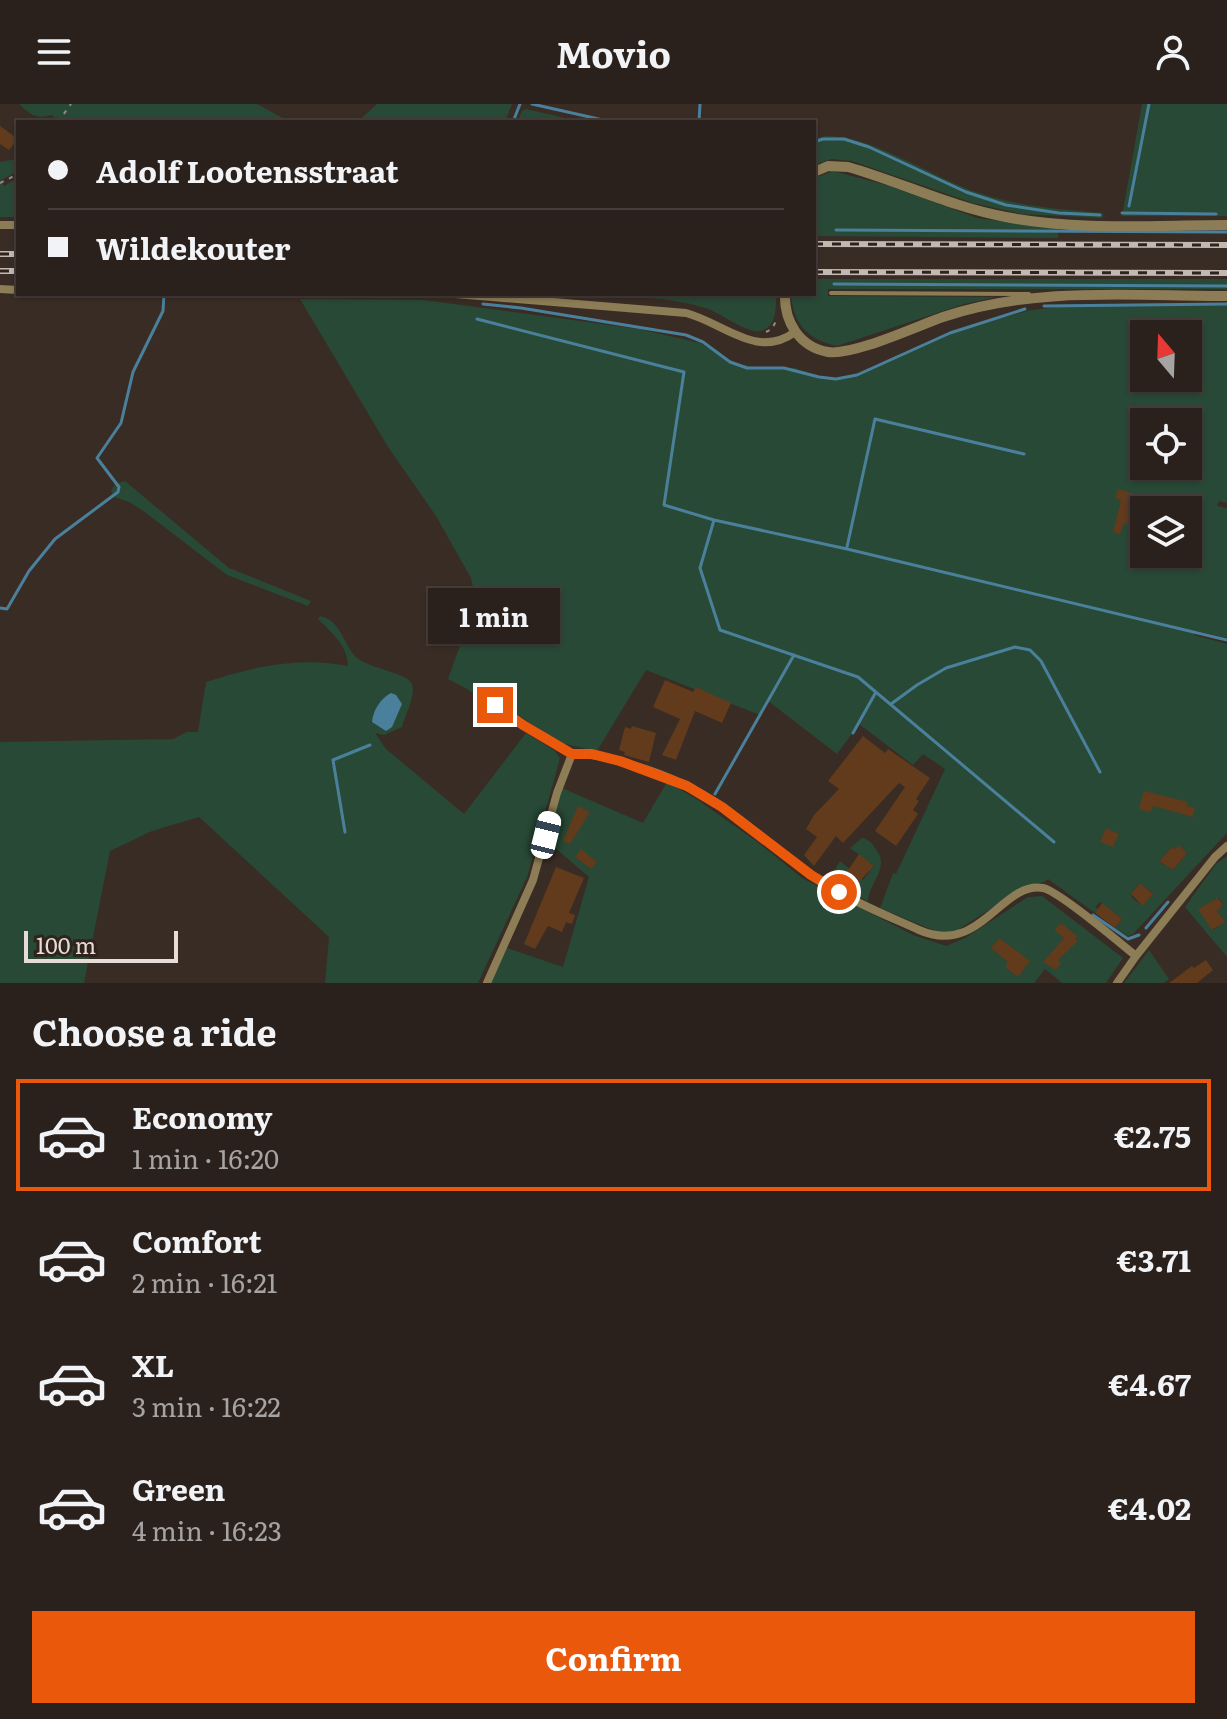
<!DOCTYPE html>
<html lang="en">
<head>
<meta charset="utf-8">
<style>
	:root { --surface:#2b211c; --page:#332925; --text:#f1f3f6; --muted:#a6a3a3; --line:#473e3b; --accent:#ea580c }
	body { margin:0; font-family:Literata,serif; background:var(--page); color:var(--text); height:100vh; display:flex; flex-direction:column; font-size:30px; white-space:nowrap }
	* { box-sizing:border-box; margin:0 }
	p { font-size:26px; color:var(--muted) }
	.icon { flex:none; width:44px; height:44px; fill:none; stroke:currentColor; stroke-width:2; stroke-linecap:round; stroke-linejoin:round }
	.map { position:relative; height:879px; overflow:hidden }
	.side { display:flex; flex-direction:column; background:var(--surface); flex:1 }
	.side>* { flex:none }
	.hud { position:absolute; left:16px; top:16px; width:800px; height:176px; border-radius:0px; box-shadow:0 2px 6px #0004,0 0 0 2px var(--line); display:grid; align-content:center; height:176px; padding:0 32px; background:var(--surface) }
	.needle { width:52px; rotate:341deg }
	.tools { position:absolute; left:1130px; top:216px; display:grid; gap:16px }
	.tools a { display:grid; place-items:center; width:72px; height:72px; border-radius:0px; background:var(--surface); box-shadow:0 2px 6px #0004,0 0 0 2px var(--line); font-size:40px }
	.scale { position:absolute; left:24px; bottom:20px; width:154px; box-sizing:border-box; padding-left:8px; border:4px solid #e6ddd9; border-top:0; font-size:22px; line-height:28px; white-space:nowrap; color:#e6ddd9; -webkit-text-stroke:6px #2f231c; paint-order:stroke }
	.end { position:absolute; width:36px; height:36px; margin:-18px; border:10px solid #ea580c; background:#fff; box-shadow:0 0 0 4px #fff }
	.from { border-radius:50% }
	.bubble { position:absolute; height:56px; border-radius:0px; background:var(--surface); box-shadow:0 2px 6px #0004,0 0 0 2px var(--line); font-size:26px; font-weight:700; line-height:56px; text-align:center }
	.car { position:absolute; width:24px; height:48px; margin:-24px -12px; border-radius:10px; box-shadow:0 0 6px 2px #0007; background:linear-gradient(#fff 24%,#345 0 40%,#fff 0 76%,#345 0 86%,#fff 0) }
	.hud b { display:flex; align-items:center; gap:28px; height:76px; font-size:30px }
	.hud b+b { border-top:2px solid var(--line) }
	.hud i { width:20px; height:20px; background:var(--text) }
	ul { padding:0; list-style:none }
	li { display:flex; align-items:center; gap:24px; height:112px; margin:0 16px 12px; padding:0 16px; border:4px solid transparent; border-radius:0px }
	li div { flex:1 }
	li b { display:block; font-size:30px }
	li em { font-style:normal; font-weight:700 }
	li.current { border-color:var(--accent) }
	li>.icon { width:72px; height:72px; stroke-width:1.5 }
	h2 { padding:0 32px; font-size:36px; line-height:96px }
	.primary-button { display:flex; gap:16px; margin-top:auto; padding:16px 32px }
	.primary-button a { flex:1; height:92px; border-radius:0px; background:var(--accent); color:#fff; font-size:32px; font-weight:700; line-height:92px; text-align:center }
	header { display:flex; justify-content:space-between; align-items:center; height:104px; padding:0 32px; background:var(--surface); font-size:36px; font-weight:700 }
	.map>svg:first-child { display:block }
	.green { fill:#284935; fill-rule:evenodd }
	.water { fill:#4a809b }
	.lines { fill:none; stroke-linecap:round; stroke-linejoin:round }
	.stream { stroke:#4a809b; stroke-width:3 }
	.building { fill:#623a1c }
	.path { stroke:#948984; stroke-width:2; stroke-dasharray:4 6; stroke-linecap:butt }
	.service { stroke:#8d7d56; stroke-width:4 }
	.minor { stroke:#8d7d56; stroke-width:8 }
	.tertiary { stroke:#8d7d56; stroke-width:10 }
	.rail-casing { stroke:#c2b8b4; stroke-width:6 }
	.rail { stroke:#2f231c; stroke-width:3; stroke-dasharray:9; stroke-linecap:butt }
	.route { stroke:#ea580c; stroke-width:10 }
</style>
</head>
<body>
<header><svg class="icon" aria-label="menu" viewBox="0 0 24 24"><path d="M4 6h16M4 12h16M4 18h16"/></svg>Movio<svg class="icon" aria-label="person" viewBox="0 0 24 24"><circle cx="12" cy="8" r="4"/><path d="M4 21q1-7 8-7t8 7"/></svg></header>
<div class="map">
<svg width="1227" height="879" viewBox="0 0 1227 879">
	<rect width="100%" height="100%" fill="#392c25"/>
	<path class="green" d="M19,0H257L290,18H61L51,11C36,16 30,10 19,0Z
		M377,0H512L505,18H357Z
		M1142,0H1227V112H1122Z
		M526,5L583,18H517L522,7Z
		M826,32C871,32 926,69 970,86C1013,102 1057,105 1103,109V114L1022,110L973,99L852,57L831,55L814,61V35Z
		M17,55L18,67L1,76L4,82L18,74V113H0V58Z
		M833,67L890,82L977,114L1058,124V134L814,132V74Z
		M814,175H1227V185H828V192L997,193L964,200L837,242C808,236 793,220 791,190H814Z
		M576,190H776C776,204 777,222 761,227C748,231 720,208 705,204C665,191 618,193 576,190Z
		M300,195L424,196L639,225L700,239L727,255L741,260L757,264H795L827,275H845L871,265L953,227L1031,206L1067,202L1227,201V399L1219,397L1217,402L1227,404V534L1197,527L1194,531L1227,540V729L1133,830L1128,832L1115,824L1122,815L1100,798L1095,803L1098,805L1095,809L1048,775L1044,778L1025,783L956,827L940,829L880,804L893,769L896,770L945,665L923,650L913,661L859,620L837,650L768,597L760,611L646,566L597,647L560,639L493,594L489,601L469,586L448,575L473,505L474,488L471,474L436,412L388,343ZM1144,230H1188V274H1144ZM1144,318H1188V362H1144ZM1144,406H1188V450H1144ZM1179,742L1187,749L1173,766L1159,757L1172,743L1175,745ZM1140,779L1153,790L1143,801L1133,795L1131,790Z
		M125,377L229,464L311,497L308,502L227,471L142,406L129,398L114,393L111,387L115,380Z
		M320,512C341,516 343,540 356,553C367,564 408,569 412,580C416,592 405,611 402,623L384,631L375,629L386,645L464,710L526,629L555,647L560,654L527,773L478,879H325L329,833L199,713L152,727L110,747L84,879H0V638L173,635L187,628H198L206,578C252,563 299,552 348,562C348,542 332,529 318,515Z
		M667,678L698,696L756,737L802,774L913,831L946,842L965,834L1028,793L1042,792L1123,854L1106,879H1062L1045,865L1034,879H491L507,844L563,863L589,773L548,738L562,684L643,719Z
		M862,734C871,736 872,740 877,747C890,764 868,780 868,798L830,774L840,757L863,776L874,762L850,744Z
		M1227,752V853L1185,803L1216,760ZM1219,794L1223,801L1217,807L1224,818L1213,826L1199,805Z
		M1149,846L1169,875L1164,879H1124Z"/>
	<path class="water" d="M391,589L396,591L402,600L392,623L386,627L372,618C373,606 381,594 391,589Z"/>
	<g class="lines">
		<path class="stream" d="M532,0L612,18
			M513,18L520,0
			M699,18L700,0
			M814,38L823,35H844L869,43L966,88L1006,101L1059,109L1100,111
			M1129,102L1149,0
			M1122,109L1216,110
			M836,126L1227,128
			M834,180L1227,182
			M483,200L521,204L686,231L703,238L730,258L747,264H784L819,273L836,275L857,271L950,229L1025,205
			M1044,202L1227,200
			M477,215L684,268L664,401L714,416L700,464L720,526L858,573L1054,738
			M714,416L847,445L1227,536
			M847,443L875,315L1024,350
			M0,504L7,505L29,467L55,435L118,388L119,383L97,354L121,319L133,268L163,207L164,190
			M891,600L917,581L946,564L1015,543L1030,546L1041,557L1100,668
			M853,629L876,588
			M715,690L794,551
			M345,728L333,656L370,641
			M1093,811L1128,835L1139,831
			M1146,824L1168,798"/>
	</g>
	<path class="building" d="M0,22L18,35L9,46L0,40Z
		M1118,385L1147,393L1140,423L1124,419L1120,430L1113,428L1121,396L1115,394Z
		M665,576L693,588L696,583L731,599L722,619L695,607L676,656L662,651L680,615L653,603Z
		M632,622L656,629L649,658L624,651L625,648L619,646L625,623L631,625Z
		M863,632L885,649L888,645L930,674L916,695L919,697L913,706L918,710L896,742L875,727L905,683L899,679L843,739L836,732L814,762L804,751L817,733L806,725L814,711L839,685L828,677Z
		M1144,687L1188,698L1187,702L1195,704L1193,713L1153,702L1151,708L1141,706L1139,704Z
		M578,702L590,708L570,740L563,737Z
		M1106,724L1119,730L1113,743L1100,738Z
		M1179,741L1187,749L1173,766L1159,757L1172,743L1175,745Z
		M581,745L597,758L591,765L575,753Z
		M859,750L874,762L856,781L844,772Z
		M556,763L584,774L569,809L575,811L572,820L566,818L562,828L548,822L535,845L524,840Z
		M1140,779L1153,790L1143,802L1131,790Z
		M1218,794L1223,801L1217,807L1225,818L1212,826L1198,805Z
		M1102,799L1122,815L1115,824L1095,809Z
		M1061,819L1077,832L1075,834L1078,837L1058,856L1061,859L1056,866L1043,858L1064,834L1054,826Z
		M999,834L1030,857L1018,873L1005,863L1008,858L991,844Z
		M1206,856L1213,866L1197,879H1169L1192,862L1194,864Z"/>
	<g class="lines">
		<path class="path" d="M58,18L71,0
			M0,79L18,70
			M766,228L772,225L777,215"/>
		<path class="service" d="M831,189L1029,190"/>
		<path class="minor" d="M0,121H18
			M0,185L18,186
			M455,190L686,209C724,219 757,256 795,228
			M495,601L523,621L572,650
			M487,879L533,776L557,689L572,650C591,649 607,654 625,659C660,668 694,683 724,704C759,728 790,759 826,781C855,799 888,812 919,826C980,853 1001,777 1043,784C1059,787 1120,839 1136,852L1215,753L1227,742
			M1117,879L1136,852"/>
		<path class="tertiary" d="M814,68L828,62L848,63C901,78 951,103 1006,113C1078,127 1154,121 1227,121
			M785,190C784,217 799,243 828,248C853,252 917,222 943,213C1035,182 1132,192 1227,192"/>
		<defs>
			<path id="rail" d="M814,140L1227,141
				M0,150H18
				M0,167H18
				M814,168L1227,169"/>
		</defs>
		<use href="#rail" class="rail-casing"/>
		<use href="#rail" class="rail"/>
	</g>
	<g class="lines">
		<path class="route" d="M495,601L523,621L572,650H592L620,657L687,682L722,703L811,771L839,788"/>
	</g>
</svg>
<div class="tools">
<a><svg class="needle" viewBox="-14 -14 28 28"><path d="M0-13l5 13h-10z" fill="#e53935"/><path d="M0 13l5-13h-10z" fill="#a6a3a3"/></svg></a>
<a><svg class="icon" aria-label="locate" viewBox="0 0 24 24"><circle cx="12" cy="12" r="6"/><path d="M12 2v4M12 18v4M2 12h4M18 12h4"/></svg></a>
<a><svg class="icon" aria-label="layers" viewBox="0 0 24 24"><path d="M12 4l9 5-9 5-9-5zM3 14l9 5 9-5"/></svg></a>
</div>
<div class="scale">100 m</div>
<i class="end from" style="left:839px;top:788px"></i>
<i class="end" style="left:495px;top:601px"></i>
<div class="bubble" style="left:428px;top:484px;width:132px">1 min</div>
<i class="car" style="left:546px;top:731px;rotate:14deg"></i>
<div class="hud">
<b><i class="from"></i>Adolf Lootensstraat</b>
<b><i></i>Wildekouter</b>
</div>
</div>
<section class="side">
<h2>Choose a ride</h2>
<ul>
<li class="current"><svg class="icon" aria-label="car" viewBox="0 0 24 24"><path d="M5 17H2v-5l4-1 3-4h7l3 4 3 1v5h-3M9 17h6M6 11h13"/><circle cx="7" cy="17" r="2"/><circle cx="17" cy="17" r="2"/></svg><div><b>Economy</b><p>1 min · 16:20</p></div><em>€2.75</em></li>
<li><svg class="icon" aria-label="car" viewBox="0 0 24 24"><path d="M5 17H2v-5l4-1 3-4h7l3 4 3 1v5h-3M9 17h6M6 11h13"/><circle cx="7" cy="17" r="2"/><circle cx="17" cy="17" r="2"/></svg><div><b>Comfort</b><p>2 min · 16:21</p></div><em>€3.71</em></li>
<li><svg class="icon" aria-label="car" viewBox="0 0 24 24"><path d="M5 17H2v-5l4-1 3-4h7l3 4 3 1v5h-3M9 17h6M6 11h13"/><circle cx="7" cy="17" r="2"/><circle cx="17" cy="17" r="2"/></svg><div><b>XL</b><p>3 min · 16:22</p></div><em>€4.67</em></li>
<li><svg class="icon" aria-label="car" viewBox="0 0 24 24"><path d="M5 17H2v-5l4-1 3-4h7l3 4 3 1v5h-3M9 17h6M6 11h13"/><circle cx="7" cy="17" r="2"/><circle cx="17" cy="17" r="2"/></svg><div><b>Green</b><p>4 min · 16:23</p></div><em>€4.02</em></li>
</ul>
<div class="primary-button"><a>Confirm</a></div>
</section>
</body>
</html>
